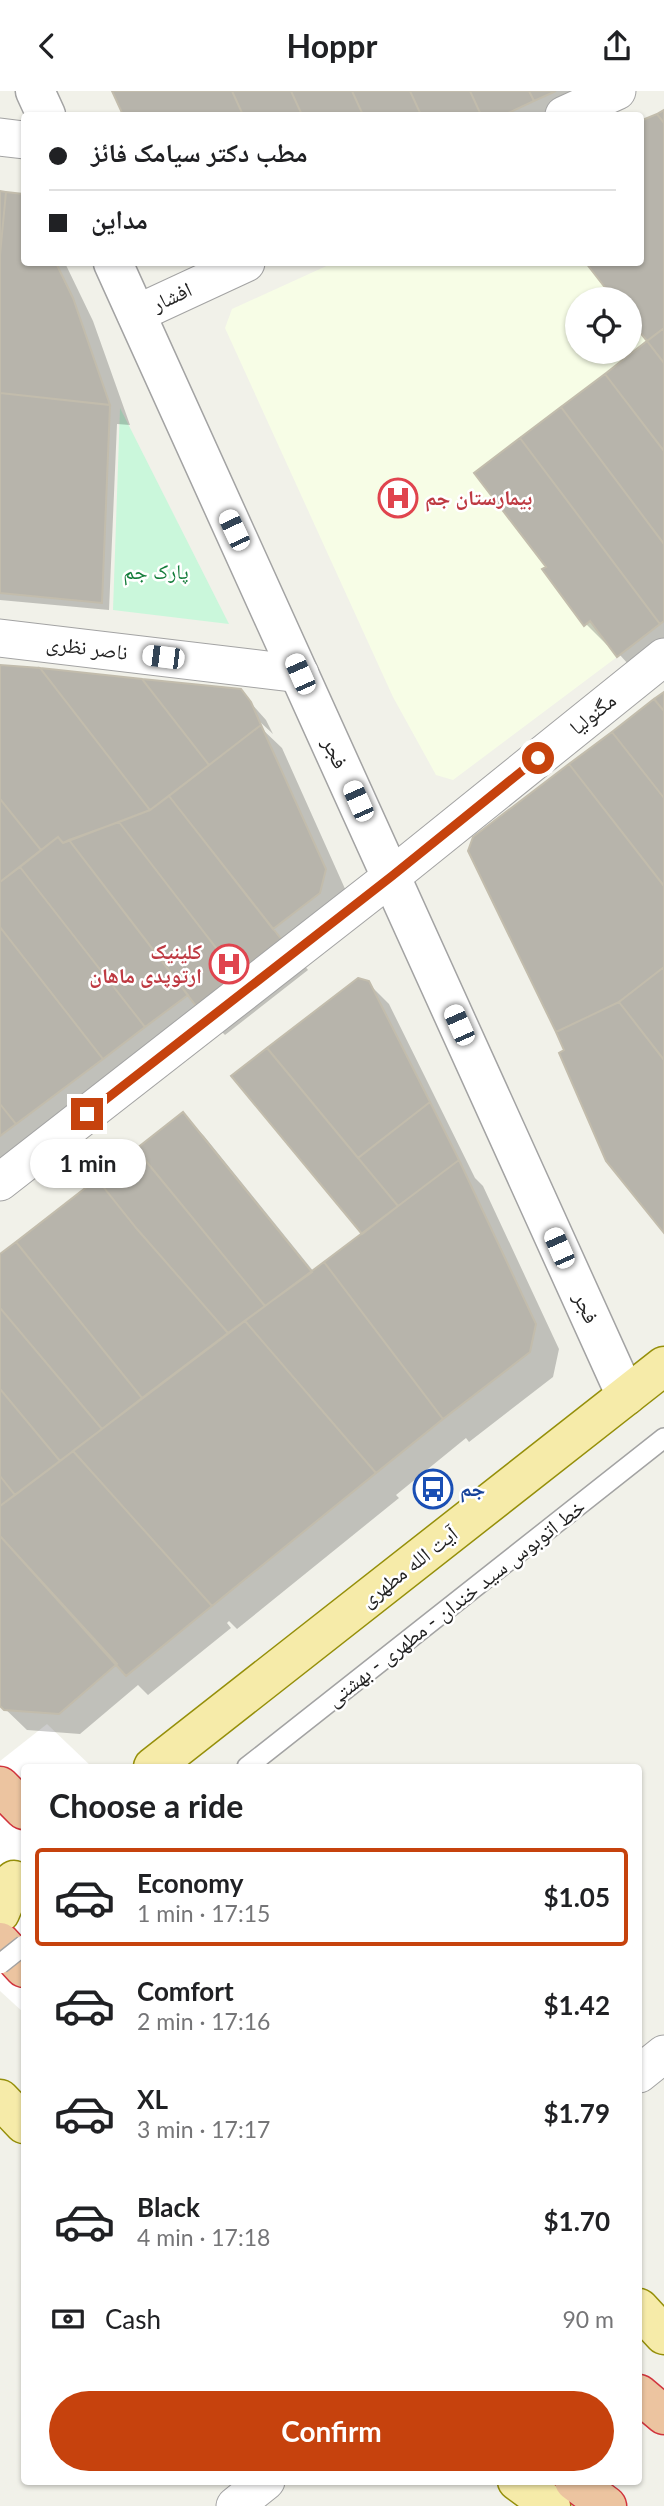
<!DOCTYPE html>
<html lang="en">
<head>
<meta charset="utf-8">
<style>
	:root { --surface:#fff; --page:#f6f6f6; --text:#202124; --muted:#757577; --line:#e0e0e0; --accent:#c6420d }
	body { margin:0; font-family:Lato,"Noto Naskh Arabic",sans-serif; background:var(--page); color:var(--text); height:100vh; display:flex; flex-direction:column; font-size:26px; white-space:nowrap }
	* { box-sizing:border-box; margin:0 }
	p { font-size:23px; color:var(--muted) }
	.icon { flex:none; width:38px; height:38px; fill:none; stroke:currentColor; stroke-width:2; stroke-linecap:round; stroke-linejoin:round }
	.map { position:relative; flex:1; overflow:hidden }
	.drawer { position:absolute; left:21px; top:1673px; width:621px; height:721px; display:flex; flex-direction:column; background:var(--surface); border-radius:7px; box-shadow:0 2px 5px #0004 }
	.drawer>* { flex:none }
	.guide { position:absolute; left:21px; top:21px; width:623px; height:154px; border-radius:7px; box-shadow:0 2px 5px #0004; display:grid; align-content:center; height:154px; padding:0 28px; background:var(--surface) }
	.fabs { position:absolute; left:565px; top:196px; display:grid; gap:14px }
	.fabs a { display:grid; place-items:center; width:77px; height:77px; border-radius:50%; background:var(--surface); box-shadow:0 2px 5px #0004; font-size:35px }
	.end { position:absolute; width:32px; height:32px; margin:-16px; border:9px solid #c6420d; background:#fff; box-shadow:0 0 0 4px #fff }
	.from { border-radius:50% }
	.bubble { position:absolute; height:49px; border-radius:24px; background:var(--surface); box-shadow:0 2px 5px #0004; font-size:23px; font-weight:700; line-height:49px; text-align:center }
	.car { position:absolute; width:21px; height:42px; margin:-21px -10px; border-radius:9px; box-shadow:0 0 5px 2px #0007; background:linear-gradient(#fff 24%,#345 0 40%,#fff 0 76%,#345 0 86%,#fff 0) }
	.guide b { display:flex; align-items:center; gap:24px; height:66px; font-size:26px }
	.guide b+b { border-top:2px solid var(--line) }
	.guide i { width:18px; height:18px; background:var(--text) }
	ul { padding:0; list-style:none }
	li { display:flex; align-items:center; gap:21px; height:98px; margin:0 14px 10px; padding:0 14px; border:4px solid transparent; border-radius:7px }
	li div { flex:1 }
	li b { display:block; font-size:26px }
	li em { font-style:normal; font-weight:700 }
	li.on { border-color:var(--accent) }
	li>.icon { width:63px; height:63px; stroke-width:1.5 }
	h2 { padding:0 28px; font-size:32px; line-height:84px }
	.pay { display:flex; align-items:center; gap:18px; height:77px; padding:0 28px; font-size:26px }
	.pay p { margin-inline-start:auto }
	.cta { display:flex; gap:14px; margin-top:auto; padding:14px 28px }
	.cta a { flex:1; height:80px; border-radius:42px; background:var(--accent); color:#fff; font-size:28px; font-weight:700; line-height:80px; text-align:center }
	header { display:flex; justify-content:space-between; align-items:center; height:91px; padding:0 28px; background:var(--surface); font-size:32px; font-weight:700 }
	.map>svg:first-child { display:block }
	.education { fill:#f7fde6 }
	.park { fill:#caf7db }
	.pier { fill:#fff }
	.shadow { fill:#0003 }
	.building { fill:#b7b4ab; stroke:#c2bcac; stroke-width:2 }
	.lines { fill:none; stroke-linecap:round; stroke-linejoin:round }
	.service-casing { stroke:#a3a3a3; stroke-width:22 }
	.minor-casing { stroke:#a3a3a3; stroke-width:39 }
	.tertiary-casing { stroke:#a3a3a3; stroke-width:41 }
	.primary-casing { stroke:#958f0a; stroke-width:41 }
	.trunk-casing { stroke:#d1343d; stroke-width:41 }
	.service { stroke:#fff; stroke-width:19 }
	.minor { stroke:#fff; stroke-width:37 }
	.tertiary { stroke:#fff; stroke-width:38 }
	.primary { stroke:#f6eba9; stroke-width:38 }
	.trunk { stroke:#ecc4a0; stroke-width:38 }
	.service-bridge-casing { stroke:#a3a3a3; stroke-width:22; stroke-linecap:butt }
	.service-bridge { stroke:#fff; stroke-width:19 }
	.route { stroke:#c6420d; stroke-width:9 }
	.labels { text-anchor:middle; stroke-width:5; stroke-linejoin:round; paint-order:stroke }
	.street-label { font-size:21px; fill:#222; stroke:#fff }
	.health-label { font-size:21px; font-weight:bold; fill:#be3a42; stroke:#fff; text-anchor:start }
	.park-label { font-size:21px; fill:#137c3a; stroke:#fff }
	.transit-label { font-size:21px; font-weight:bold; fill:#164399; stroke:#fff; text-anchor:start }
</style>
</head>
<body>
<header><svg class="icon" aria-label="back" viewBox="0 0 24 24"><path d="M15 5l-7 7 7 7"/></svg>Hoppr<svg class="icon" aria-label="share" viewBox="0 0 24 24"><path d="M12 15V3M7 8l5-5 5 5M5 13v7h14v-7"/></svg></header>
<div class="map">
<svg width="664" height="2415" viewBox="0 0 664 2415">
	<rect width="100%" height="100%" fill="#f1f1e9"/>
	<path class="education" d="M333,172H586L614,208H578V261H630V229L647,250L475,382L546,476L542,479L584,534L590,530L617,566L453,689L436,684L393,606L225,237L232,218Z"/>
	<path class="park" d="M120,317L229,533L113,519Z"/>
	<path class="pier" d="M47,1633L92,1676H24V1922L0,1900V1670Z"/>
	<path class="shadow" d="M113,0H625L572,24H125Z
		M664,21V566L639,585L609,552L607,554L586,533L548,476L649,251L630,226V208H616L588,172H640Z
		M0,102L22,104L24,107V172H65L93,230L130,334L117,333L109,519L0,509Z
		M0,576L240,600L266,629L273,643L259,630V635L282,657L346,800L293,859L308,879L225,944L207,926L0,1081Z
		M368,892L389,913L475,1087L483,1095L559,1258L553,1286L469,1351L466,1347L396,1404L399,1407L237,1538L229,1530L227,1532L231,1537L148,1604L138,1594L80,1643L27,1639L0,1613V1166L183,1024L204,1045L314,1181L364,1143L234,985Z"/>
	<path class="building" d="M112,0H232L243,24H123Z
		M232,0H291L302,24H243Z
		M291,0H352L363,24H302Z
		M352,0H410L421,24H363Z
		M410,0H470L481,24H421Z
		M470,0H529L534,10L504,24H481Z
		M529,0H556L534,10Z
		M664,19V32L657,23Z
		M657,23L664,32V237L647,250L630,229V208H614L586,172H640V30Z
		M0,100L6,101L0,164Z
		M6,101L23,103L24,106V172H56L73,207L110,314L0,302V164Z
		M664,237V272L647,250Z
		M647,250L664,272V360L605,283Z
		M605,283L664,360V453L561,316Z
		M0,302L110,314L102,512L0,502Z
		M561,316L664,453V530L660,533L520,347Z
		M520,347L660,533L617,566L590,530L584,535L542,478L546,476L474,382Z
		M0,574L40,577L150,719L63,752L58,746L41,759L0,708Z
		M40,577L142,588L209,674L150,719Z
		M142,588L241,598L251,611L261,634L209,674Z
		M664,601V620L654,608Z
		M654,608L664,620V707L612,641Z
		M261,634L326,778L320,802L273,838L169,705Z
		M612,641L664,707V795L569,673Z
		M569,673L664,795V876L619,911L556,941L468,760L473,746Z
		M169,705L289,858L244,893L119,731L150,719Z
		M0,708L41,759L0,791Z
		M119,731L244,893L203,924L69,749Z
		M58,746L63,752L69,749L188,904L145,936L20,776Z
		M20,776L145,936L103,968L0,836V791Z
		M0,836L103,968L16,1033L0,1013Z
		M664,876V969L619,911Z
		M358,887L369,890L430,1011L358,1067L267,957Z
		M619,911L664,969V1142L606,1070L559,962L564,959L556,941Z
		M267,957L398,1115L362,1143L231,985Z
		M430,1011L459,1069L398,1115L358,1067Z
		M0,1013L16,1033L0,1045Z
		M183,1021L312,1181L265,1215L136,1058Z
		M136,1058L265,1215L228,1242L137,1138L97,1088Z
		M459,1069L536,1233L530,1261L443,1328L324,1171Z
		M97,1088L137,1138L228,1242L142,1307L16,1151Z
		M16,1151L142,1307L102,1338L0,1217V1163Z
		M324,1171L443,1328L376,1382L245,1230Z
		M0,1217L102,1338L60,1370L0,1298Z
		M245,1230L376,1382L212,1515L73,1360Z
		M0,1298L60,1370L15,1404L0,1385Z
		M73,1360L212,1515L126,1585L0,1445V1415Z
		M0,1385L15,1404L0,1415Z
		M0,1445L117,1573L59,1623L4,1619L0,1615Z"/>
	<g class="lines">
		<defs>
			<path id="service" d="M247,1676L664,1347"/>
			<path id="minor" d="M564,24L617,0
				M0,46L24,49
				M136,223L246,172
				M0,547L300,583
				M0,1091L392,785L664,566
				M639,1983L664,1963
				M235,2415L266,2390"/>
			<path id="tertiary" d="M35,0L46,24
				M113,172L626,1305"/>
			<path id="primary" d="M153,1676L664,1275
				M0,1822L14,1789
				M0,2008L24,2033
				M639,2217L664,2244
				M517,2390L551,2415"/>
			<path id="trunk" d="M0,1695L24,1719
				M0,1851L24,1877
				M639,2303L664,2324
				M574,2390L607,2415"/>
		</defs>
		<use href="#service" class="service-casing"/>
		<use href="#minor" class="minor-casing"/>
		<use href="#tertiary" class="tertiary-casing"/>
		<use href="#primary" class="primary-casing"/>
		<use href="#trunk" class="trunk-casing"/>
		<use href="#service" class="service"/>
		<use href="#minor" class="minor"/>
		<use href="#tertiary" class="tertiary"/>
		<use href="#primary" class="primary"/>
		<use href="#trunk" class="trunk"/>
		<defs>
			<path id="service-bridge" d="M0,1873L24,1854"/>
		</defs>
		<use href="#service-bridge" class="service-bridge-casing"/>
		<use href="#service-bridge" class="service-bridge"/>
	</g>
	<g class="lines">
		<path class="route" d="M87,1023L392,785L538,667"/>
	</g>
	<defs>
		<symbol id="hospital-ring" viewBox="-11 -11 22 22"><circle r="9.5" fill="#fff" stroke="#e0444e" stroke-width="1.5"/><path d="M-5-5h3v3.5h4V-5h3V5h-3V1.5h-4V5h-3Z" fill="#e0444e"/></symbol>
		<symbol id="bus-ring" viewBox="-11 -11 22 22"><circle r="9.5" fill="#fff" stroke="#1a4fb4" stroke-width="1.5"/><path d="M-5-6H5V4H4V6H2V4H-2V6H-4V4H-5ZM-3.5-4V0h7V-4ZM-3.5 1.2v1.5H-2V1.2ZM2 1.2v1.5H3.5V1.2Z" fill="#1a4fb4"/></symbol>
	</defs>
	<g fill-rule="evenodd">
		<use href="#hospital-ring" x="376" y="385" width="44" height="44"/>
		<use href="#hospital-ring" x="207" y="851" width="44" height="44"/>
		<use href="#bus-ring" x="411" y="1376" width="44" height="44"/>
	</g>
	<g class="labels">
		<g class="street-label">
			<text transform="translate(172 206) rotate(-25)" y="7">افشار</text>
			<text transform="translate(87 557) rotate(7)" y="7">ناصر نظری</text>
			<text transform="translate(593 623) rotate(-39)" y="7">مگنولیا</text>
			<text transform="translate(335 662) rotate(65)" y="7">فجر</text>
			<text transform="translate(586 1217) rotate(66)" y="7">فجر</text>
			<text transform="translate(409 1476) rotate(-38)" y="7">آیت الله مطهری</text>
			<text transform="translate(456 1512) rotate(-38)" y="7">خط اتوبوس سید خندان - مطهری - بهشتی</text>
		</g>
		<g class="health-label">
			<text x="425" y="414">بیمارستان جم</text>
			<text x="202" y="868" text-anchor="end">کلینیک<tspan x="202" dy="24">ارتوپدی ماهان</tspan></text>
		</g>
		<g class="park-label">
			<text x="156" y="488">پارک جم</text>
		</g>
		<g class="transit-label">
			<text x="460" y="1405">جم</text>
		</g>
	</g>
</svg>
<div class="fabs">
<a><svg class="icon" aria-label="locate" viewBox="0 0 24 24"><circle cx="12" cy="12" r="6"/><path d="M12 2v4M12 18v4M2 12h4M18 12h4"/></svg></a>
</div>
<i class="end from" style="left:538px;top:667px"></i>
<i class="end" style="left:87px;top:1023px"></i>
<div class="bubble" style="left:30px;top:1048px;width:116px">1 min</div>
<i class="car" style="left:234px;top:439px;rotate:335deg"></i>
<i class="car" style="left:163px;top:566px;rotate:277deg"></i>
<i class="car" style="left:300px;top:583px;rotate:336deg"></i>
<i class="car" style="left:358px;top:710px;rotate:336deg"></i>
<i class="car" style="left:459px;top:934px;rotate:336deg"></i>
<i class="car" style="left:559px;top:1157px;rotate:336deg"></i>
<div class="guide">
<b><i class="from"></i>مطب دکتر سیامک فائز</b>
<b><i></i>مداین</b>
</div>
<section class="drawer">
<h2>Choose a ride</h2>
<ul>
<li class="on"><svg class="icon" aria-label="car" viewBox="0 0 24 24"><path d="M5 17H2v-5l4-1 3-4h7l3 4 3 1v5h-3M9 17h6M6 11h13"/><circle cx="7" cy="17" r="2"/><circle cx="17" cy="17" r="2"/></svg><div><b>Economy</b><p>1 min · 17:15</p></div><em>$1.05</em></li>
<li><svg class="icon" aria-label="car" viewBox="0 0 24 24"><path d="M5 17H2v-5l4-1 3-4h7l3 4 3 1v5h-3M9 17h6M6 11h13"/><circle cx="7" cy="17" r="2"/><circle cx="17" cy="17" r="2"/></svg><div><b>Comfort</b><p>2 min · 17:16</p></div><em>$1.42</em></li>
<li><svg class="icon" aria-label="car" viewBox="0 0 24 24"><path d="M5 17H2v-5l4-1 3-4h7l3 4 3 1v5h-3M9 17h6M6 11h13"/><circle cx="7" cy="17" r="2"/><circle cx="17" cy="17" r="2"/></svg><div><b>XL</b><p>3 min · 17:17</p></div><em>$1.79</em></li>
<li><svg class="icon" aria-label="car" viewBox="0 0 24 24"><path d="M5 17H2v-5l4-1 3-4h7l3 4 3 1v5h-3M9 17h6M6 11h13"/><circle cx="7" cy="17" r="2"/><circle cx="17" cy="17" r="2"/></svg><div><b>Black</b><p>4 min · 17:18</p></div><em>$1.70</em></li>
</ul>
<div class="pay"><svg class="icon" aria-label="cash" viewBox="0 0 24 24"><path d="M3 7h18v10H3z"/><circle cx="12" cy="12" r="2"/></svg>Cash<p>90 m</p></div>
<div class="cta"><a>Confirm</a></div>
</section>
</div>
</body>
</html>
